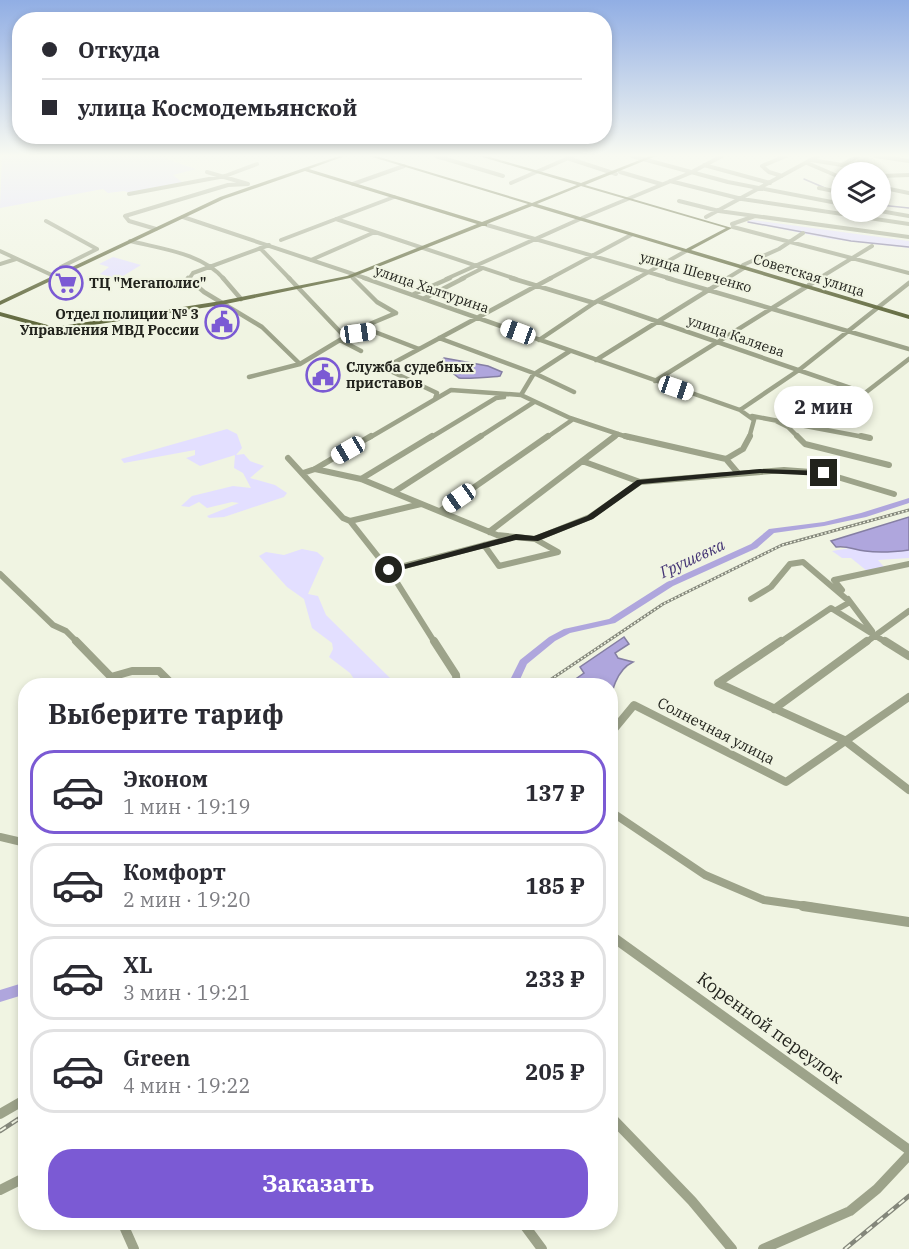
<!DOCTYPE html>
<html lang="ru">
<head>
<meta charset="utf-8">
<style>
	:root { --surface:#fff; --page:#f2f2f3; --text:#2b2b33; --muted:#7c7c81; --line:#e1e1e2; --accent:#7b5ad4 }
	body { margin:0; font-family:"IBM Plex Serif",serif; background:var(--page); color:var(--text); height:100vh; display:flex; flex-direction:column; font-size:22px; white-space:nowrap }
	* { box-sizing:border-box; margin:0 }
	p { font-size:20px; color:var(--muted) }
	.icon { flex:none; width:33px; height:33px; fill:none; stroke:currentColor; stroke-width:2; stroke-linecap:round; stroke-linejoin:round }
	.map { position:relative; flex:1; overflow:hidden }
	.side { position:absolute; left:18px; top:678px; width:600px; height:552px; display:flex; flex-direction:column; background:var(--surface); border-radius:24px; box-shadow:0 3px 9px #0003 }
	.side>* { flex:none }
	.top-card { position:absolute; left:12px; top:12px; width:600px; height:132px; border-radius:24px; box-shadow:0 3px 9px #0003; display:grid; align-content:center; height:132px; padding:0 30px; background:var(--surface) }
	.controls { position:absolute; left:831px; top:162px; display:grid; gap:12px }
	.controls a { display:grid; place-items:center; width:60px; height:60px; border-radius:50%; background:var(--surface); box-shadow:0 3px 9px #0003; font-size:30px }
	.end { position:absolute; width:27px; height:27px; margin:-14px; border:8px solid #22231d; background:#fff; box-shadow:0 0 0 3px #fff }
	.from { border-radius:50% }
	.bubble { position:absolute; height:42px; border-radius:21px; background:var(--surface); box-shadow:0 3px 9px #0003; font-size:20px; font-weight:800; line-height:42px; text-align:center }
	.car { position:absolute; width:18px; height:36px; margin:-18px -9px; border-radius:8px; box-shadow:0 0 4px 2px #0007; background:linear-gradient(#fff 24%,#345 0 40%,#fff 0 76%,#345 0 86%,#fff 0) }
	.top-card b { display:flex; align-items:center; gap:21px; height:57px; font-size:22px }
	.top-card b+b { border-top:2px solid var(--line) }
	.top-card i { width:15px; height:15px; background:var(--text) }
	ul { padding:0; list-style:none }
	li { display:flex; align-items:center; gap:18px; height:84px; margin:0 12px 9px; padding:0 18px; border:3px solid var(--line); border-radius:24px }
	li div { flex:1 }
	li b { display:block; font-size:22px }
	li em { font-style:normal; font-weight:800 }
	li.current { border-color:var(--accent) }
	li>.icon { width:54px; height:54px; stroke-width:1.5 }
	h2 { padding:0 30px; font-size:27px; line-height:72px }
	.primary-button { display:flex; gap:12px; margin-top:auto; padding:12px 30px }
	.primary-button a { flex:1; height:69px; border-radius:24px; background:var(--accent); color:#fff; font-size:24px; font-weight:800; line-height:69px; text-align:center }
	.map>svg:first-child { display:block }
	.green { fill:#e3dfff }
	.water { fill:#afa6dd; stroke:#857fa3; stroke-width:1.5 }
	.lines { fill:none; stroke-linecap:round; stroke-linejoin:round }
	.stream { stroke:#857fa3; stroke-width:1.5 }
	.river { fill:#afa6dd; fill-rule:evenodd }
	.minor-far4 { stroke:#9da38a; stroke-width:4 }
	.minor-far3 { stroke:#9da38a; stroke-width:4.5 }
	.minor-far2 { stroke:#9da38a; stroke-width:6 }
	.minor-far1 { stroke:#9da38a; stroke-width:8 }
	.minor { stroke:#9da38a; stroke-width:10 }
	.major { fill:#596134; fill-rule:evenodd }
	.rail-far1-casing { stroke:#84877b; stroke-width:3 }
	.rail-casing { stroke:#84877b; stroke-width:4.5 }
	.rail-far1 { stroke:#f0f4e2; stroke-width:1.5; stroke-dasharray:2; stroke-linecap:butt }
	.rail { stroke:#f0f4e2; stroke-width:2; stroke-dasharray:7; stroke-linecap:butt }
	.route { fill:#22231d }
	.labels { text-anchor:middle; stroke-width:4.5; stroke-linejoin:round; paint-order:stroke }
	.far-street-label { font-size:14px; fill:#22231d; stroke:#f0f4e2 }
	.far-poi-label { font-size:14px; font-weight:bold; fill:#22231d; stroke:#f0f4e2; text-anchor:start }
	.street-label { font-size:15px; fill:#22231d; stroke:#f0f4e2 }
	.water-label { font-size:16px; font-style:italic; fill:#433374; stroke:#f0f4e2 }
	.near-street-label { font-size:18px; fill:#22231d; stroke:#f0f4e2 }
</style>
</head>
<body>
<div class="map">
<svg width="909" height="1249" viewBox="0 0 909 1249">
	<rect width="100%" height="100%" fill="#f0f4e2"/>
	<path class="green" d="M2,156H158L196,169L173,175L183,183L130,193L124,191L108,193L103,189L0,208Z
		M752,220L909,241V248L830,239L747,222Z
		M113,257L141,265L118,279L100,274L109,267L99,264Z
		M227,429L237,434L242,448L236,455L244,454L250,461L264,466L250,478L275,485L287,493L284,497L224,517L209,518L207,516L239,503L232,502L207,508L199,502L189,507L181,506L192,496L233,486L251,488L243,473L234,468L235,455L200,466L186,458L195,455V450L124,463L121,459Z
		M850,548L881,552L909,550V558L878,560L885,568L867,571L851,558H842L832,551Z
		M302,549L317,552L324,558L308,594L318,596L326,615L392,680L391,685H358L350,673L329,657L333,649L332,643L312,628L304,599L287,587L259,556L266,552L284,555Z"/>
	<path class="water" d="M444,358L488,366L502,372L500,376C496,377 463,379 459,378L439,362Z
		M909,517V550C894,552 879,553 865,551C854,550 847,545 836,547L831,541Z
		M624,637L629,644L615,653L618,658L633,662C618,669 608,693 613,709L611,711L610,686L567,685L584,673L580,667Z"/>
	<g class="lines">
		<path class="stream" d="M804,179L825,188
			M835,190L842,194
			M880,205L909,208
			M748,222L851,241L909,247"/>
		<path class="river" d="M909,498V503L866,517L824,526L774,533L757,548L673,586L615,623L570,633L555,641L527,664L517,686H507L520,660L549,637L564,629L609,619L667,582L751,544L769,529L824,522L861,513Z
			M26,982V994L0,1002V990Z"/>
		<path class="minor-far4" d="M436,156L503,176
			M632,156L728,182L842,204
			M875,156L909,161
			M567,158L616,174
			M811,160L842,165L858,156
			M807,163L842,178
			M704,165L770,183
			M207,172L248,184
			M620,172L661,184
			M782,176L769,172L762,166L786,156
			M880,176L909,175
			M670,181L742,199L909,224
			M511,183L573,156
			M353,184L404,166
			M880,187L909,193
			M819,188L834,191L842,202
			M129,194L225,176L257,164
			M679,201L719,211L909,237
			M880,211L909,216
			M183,217L368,279
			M706,217L818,156
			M582,218L690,173L722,156
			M336,219L516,279
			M46,221L97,249
			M732,224L755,216
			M487,225L672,279
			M733,227L909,273
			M156,229L129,221L125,216L228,185L248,184
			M281,240L394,197
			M130,241C162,249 202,253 224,279
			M260,248L290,279
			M0,251L56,277
			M311,260L375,232
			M0,264L16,259
			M743,265L779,249L803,233
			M61,267L97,249
			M189,279L193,273L269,245
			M446,279L580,219
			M461,279L481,269
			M549,279L631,235
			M636,279L686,251
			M726,279L744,268
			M818,279L872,246"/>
		<path class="minor-far3" d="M188,278L204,292L262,327L300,364
			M223,278L241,299
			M289,278L345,337
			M353,278L377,302L396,313
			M364,278L740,410L754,420L749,438
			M511,278L594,303
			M667,278L909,349
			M809,285L820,278
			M414,294L450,278
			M425,298L464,278
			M598,301L865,393L909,359
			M358,333L375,332L419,349
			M439,338L536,374L574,392
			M340,340L361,351
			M539,340L594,303L638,278
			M596,360L728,278
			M384,368L551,278
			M384,368L437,393L435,399
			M249,377L300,364L345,337L358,333L365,326L396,313
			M655,381L806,287
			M521,395L570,418L630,438
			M521,395L533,375L570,351
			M740,410L799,370L909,283
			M752,416L869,438
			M776,421L788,427L799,438
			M369,438L451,390L521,395
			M430,438L496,398L504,397
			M478,438L534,402
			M546,438L572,420
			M613,438L618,434"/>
		<path class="minor-far2" d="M625,436L726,459L743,449L750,436
			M797,436L805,444L889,465
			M861,436L870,438
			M288,458L343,518L350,521L391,573L435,643
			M726,459L737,472
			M582,461L640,482
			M315,469L361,479L497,535L535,539L590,517L640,482L784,470L824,473L894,494
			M303,473L315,469L371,436
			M361,479L432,436
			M394,492L481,436
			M440,511L548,436
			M350,521L421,504
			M489,532L615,436
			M484,545L499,566L558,552L535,539
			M389,570L511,538
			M0,574L53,625L66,631L78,643
			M842,590L834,580L909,564
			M751,599L771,587L790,564L803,562L850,602L836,610
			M848,599L872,631
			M779,643L831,608L887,643
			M865,643L909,611"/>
		<path class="minor-far1" d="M76,641L113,679L109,686
			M434,641L456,675L457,686
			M885,641L909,656
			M111,677L132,671H159L174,686
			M718,683L781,641
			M718,683L844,740L909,790
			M774,709L867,641
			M610,734L634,705L786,782L909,697
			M610,811L705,875L764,900L813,907
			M0,837L26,843"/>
		<path class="minor" d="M803,906L909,922
			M610,935L909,1150
			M0,1114L26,1099
			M610,1116L692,1201L732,1249
			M0,1190L26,1177
			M122,1222L134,1249
			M522,1222L542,1249
			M763,1249L850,1211L877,1189L909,1155"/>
		<path class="major" d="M339,156H345L309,169L482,222L528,204L369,156H376L532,203L577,185L479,156H486L581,183L650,156H656L585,185L732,228L691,250L909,315V319L532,206L487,224V226H482L350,278L221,305L55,331L0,316V312L55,327L221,301L347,276L477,224L305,171L224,199L0,305V301L220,197ZM581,186L726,228L686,249L537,204Z"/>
		<defs>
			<path id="rail-far1" d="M541,686L663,604L782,545L909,510"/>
			<path id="rail" d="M0,1131L26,1114
				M845,1249L909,1196"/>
		</defs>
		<use href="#rail-far1" class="rail-far1-casing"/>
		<use href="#rail" class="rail-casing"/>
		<use href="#rail-far1" class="rail-far1"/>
		<use href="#rail" class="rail"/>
	</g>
	<linearGradient id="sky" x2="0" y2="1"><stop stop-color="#91aee4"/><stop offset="0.47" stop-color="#f8faf2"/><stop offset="1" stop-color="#f8faf2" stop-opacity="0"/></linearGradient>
	<rect width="909" height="331" fill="url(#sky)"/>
	<path class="route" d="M760,469L824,471L828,473L824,476L760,473L642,484L593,519L538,541L516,540L389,573L384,570L516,534L534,536L587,516L637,480Z"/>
	<defs>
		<symbol id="supermarket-ring" viewBox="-11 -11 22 22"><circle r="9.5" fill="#f0f4e2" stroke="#7b5ad4" stroke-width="1.5"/><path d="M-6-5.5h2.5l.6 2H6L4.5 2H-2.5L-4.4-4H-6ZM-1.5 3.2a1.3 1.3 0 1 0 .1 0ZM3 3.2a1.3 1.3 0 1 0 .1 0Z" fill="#7b5ad4"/></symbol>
		<symbol id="civic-ring" viewBox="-11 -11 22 22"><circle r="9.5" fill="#f0f4e2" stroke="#7b5ad4" stroke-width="1.5"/><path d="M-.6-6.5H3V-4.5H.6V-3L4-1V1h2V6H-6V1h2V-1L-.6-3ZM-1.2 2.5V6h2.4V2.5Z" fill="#7b5ad4"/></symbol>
	</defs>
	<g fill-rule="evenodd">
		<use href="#supermarket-ring" x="47" y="264" width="38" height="38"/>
		<use href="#civic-ring" x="203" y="303" width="38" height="38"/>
		<use href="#civic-ring" x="304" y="356" width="38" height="38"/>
	</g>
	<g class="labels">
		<g class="far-street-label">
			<text transform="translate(696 272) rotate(16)" y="5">улица Шевченко</text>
			<text transform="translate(809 275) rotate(17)" y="5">Советская улица</text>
			<text transform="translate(432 289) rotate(19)" y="5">улица Халтурина</text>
			<text transform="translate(736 336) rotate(19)" y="5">улица Каляева</text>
		</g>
		<g class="far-poi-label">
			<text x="89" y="288">ТЦ "Мегаполис"</text>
			<text x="199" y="319" text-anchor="end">Отдел полиции № 3<tspan x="199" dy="16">Управления МВД России</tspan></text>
			<text x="346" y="372">Служба судебных<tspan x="346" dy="16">приставов</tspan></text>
		</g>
		<g class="street-label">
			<text transform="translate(716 731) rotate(27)" y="5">Солнечная улица</text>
		</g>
		<g class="water-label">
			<text transform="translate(692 558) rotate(-25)" y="6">Грушевка</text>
		</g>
		<g class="near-street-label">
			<text transform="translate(770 1028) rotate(36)" y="6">Коренной переулок</text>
		</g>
	</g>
</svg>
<div class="controls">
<a><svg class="icon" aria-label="layers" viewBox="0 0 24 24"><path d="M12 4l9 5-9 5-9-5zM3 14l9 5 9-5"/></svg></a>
</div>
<i class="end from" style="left:389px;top:570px"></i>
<i class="end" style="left:824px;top:473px"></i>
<div class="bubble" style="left:774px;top:386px;width:99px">2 мин</div>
<i class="car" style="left:518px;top:332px;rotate:290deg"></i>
<i class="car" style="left:358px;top:333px;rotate:82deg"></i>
<i class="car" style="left:676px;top:388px;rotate:109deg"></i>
<i class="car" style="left:348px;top:450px;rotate:240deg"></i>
<i class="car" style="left:459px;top:498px;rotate:235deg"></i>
<div class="top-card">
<b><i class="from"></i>Откуда</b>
<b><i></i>улица Космодемьянской</b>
</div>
<section class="side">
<h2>Выберите тариф</h2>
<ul>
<li class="current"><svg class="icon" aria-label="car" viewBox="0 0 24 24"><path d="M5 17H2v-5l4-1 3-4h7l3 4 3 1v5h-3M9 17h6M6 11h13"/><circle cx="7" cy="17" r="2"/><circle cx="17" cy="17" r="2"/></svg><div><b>Эконом</b><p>1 мин · 19:19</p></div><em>137 ₽</em></li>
<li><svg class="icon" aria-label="car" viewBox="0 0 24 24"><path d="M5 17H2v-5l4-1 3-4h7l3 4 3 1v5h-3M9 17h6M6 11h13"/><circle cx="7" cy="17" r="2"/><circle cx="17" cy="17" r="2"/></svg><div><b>Комфорт</b><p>2 мин · 19:20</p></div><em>185 ₽</em></li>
<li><svg class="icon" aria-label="car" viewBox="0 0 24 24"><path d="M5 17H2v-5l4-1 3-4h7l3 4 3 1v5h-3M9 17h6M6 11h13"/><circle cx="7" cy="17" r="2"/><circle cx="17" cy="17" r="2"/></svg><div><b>XL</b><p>3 мин · 19:21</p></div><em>233 ₽</em></li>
<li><svg class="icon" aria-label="car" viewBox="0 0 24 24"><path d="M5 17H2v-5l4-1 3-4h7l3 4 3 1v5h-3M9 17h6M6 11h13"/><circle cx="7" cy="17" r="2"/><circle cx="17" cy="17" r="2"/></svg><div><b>Green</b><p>4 мин · 19:22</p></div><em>205 ₽</em></li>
</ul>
<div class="primary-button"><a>Заказать</a></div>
</section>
</div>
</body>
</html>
